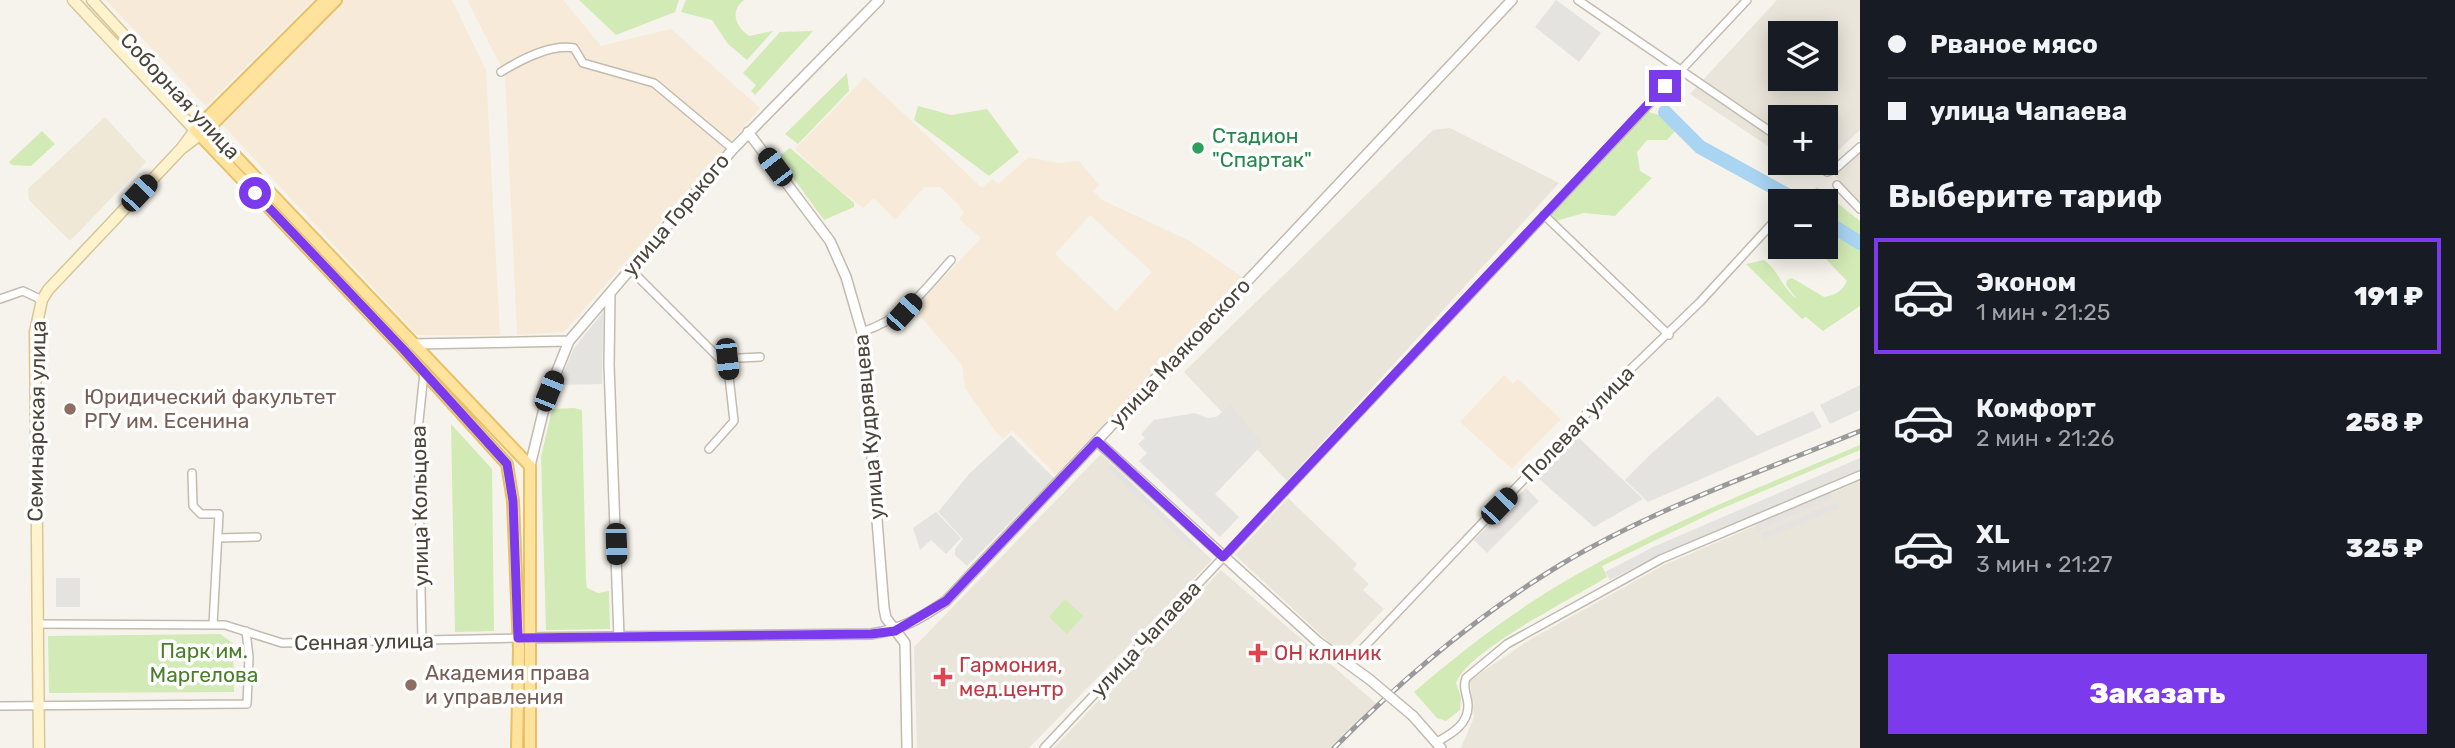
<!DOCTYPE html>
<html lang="ru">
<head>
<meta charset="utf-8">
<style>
	:root { --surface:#171b24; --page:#20242c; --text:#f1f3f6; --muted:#9ea1a6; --line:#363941; --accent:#7c3aed }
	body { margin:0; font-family:Rubik,sans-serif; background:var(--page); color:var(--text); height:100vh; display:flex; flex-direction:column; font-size:26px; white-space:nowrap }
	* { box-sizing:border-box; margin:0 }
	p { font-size:23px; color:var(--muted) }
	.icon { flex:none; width:38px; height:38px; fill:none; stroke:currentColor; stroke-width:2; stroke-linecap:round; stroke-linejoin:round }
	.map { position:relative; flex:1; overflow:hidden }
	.drawer { display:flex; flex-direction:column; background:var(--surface); width:595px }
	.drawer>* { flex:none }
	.top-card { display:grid; align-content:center; height:154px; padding:0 28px; background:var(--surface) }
	.buttons { position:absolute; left:1768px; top:21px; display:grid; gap:14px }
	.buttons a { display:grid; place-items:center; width:70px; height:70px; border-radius:0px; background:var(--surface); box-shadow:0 4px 18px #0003; font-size:35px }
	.end { position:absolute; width:32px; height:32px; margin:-16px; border:9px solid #7c3aed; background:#fff; box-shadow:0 0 0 4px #fff }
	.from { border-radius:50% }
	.car { position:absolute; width:21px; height:42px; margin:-21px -10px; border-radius:9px; box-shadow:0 0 5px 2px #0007; background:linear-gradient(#222 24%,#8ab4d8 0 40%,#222 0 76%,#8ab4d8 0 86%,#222 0) }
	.top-card b { display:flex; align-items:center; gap:24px; height:66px; font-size:26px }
	.top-card b+b { border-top:2px solid var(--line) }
	.top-card i { width:18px; height:18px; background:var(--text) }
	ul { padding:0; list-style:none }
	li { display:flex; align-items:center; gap:21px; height:116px; margin:0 14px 10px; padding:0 14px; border:4px solid transparent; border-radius:0px }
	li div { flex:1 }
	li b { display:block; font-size:26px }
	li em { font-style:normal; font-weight:800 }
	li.selected { border-color:var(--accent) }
	li>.icon { width:63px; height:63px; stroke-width:1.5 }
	h2 { padding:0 28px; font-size:32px; line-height:84px }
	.cta { display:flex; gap:14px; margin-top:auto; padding:14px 28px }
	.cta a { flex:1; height:80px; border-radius:0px; background:var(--accent); color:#fff; font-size:28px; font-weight:800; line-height:80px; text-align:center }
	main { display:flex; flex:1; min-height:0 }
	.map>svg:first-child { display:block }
	.residential { fill:#eae5da; fill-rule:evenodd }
	.commercial { fill:#f7ead8; fill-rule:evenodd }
	.education { fill:#efe8d6 }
	.green { fill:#d2eab5 }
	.parking { fill:#e5e3e0 }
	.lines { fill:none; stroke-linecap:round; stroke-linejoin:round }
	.river { stroke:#a9d4f2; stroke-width:14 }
	.minor-casing { stroke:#c2bbae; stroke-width:10 }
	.tertiary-casing { stroke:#c2bbae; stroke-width:12 }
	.secondary-casing { stroke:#d6c79b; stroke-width:13 }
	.primary-casing { stroke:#e6c16a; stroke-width:14 }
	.minor { stroke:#fff; stroke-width:7 }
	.tertiary { stroke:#fff; stroke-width:9 }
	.secondary { stroke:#fff3cd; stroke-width:10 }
	.primary { stroke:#ffe39c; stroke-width:10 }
	.rail-casing { stroke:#9a9a9a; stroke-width:5 }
	.rail { stroke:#fff; stroke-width:2.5; stroke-dasharray:8; stroke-linecap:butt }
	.tertiary-bridge-casing { stroke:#c2bbae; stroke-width:12; stroke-linecap:butt }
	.tertiary-bridge { stroke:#fff; stroke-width:9 }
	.route { stroke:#7c3aed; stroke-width:9 }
	.leisure-dot { fill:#2e9e5b; stroke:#fff; stroke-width:2.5 }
	.education-dot { fill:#8d6e63; stroke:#fff; stroke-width:2.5 }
	.health-dot { fill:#e0444e; stroke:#fff; stroke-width:2.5 }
	.labels { text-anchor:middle; stroke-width:7; stroke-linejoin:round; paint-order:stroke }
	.street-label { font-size:21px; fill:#4b4439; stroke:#fff }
	.leisure-label { font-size:21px; fill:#27864d; stroke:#fff; text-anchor:start }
	.education-label { font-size:21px; fill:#785e54; stroke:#fff; text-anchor:start }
	.park-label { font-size:21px; fill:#4a7f2a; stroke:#fff }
	.health-label { font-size:21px; fill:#be3a42; stroke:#fff; text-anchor:start }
</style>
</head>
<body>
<main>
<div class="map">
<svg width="1860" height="748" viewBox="0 0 1860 748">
	<rect width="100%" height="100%" fill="#f6f3ec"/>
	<path class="residential" d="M1777,0H1860V130L1812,175L1793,163H1825V117H1780V154L1690,94ZM1780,33H1825V79H1780Z
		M1450,128L1559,183L1287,481L1184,372L1433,130Z
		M1860,152V205L1834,175Z
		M1101,454L1212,560L1029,748H917L914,647Z
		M1860,481V748H1461L1474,717L1470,680L1531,639L1664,565Z
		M1288,498L1357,564L1353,569L1369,584L1363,590L1384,609L1350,645H1332L1235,555Z
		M1221,570L1377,704L1332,748H1054Z"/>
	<path class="commercial" d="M106,0H313L206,106Z
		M343,0H452L486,70L500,335H417L223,125Z
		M467,0H563L601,46L671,29L760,108L564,332L517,335L505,74Z
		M865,77L982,188L992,179L998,184L1029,157L1058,163L1079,161L1099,185L1093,191L1102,200L1190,241L1242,277L1056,475L1012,430L1003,439L996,432L965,388L962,365L914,309L981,238L959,219L964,213L959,205L940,187H924L895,220L874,198L863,208L825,178L795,149ZM1090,215L1152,272L1116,311L1055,254Z
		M1504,375L1513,384L1518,379L1561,419L1512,469L1460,422Z"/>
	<path class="education" d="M105,117L146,162L70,241L29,200L28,189Z"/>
	<path class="green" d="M579,0H679L675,12L616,35Z
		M686,0H744C729,11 736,27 749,36L773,31L747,60L728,44L712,20L681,12Z
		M813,31L755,95L751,91L756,85L743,73L780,32Z
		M847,73L849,91L798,144L785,134Z
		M918,106L951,115L987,109L1019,152L989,176L914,120Z
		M1645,111L1663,116L1677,129L1667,140H1647L1637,152L1640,171L1652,178L1615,216L1584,213L1556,221L1548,214Z
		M42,131L55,144L31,166L12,165L9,162Z
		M790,148L854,203V207L824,220L778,157Z
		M1817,187L1860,221V306L1823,331L1806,317L1802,319L1746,264L1764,260C1779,271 1782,288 1797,299L1786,285L1787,280L1792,278L1824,297C1835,295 1842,292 1847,281L1819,252L1809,247H1825V201H1801Z
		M574,408L582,410L586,581L587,588L598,593L609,591L610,629L546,630L541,457L552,409Z
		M451,424L492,469L494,631L455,632Z
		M1860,445V450L1716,511L1602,566L1607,577C1574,598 1468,650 1456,683L1461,697L1460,710L1446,721L1437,718L1414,692C1464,649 1516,609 1574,576C1665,524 1763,486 1860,445Z
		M1065,599L1083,616L1067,634L1049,617Z
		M220,634L233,643L234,692L49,693L48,636Z"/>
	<path class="parking" d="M1556,0L1601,33L1579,62L1535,27Z
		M603,312L602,384L558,385L574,348Z
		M1860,385V410L1830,424L1820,405Z
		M1718,396L1757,436L1813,411L1822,427L1648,502L1625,480L1653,452Z
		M1231,405L1263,444L1215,494L1239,517L1220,537L1139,461L1147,453L1138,444L1145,438L1141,434L1154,420L1195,413L1207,418L1216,417Z
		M1011,435L1054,478L967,566L955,555V549L963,539L938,512L969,474Z
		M1578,437L1643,499L1594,527L1538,478Z
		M1860,458V470L1657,556L1610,580L1605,572L1653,547Z
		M1106,466L1115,467L1200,549L1196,553Z
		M1526,488L1539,501L1487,553L1474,540Z
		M1830,492L1833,498L1757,531L1755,525Z
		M1836,502L1839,508L1763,540L1761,534Z
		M936,512L961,538L946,554L931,540L920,550L913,528Z
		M56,578H80V607H56Z"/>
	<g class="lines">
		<path class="river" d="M1665,112L1700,147L1798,201
			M1825,221L1860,243"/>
		<defs>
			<path id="minor" d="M1578,0L1780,138
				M501,72C520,60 551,44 574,48L583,63L654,83L733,149
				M1817,163L1823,167
				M1827,172L1835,169L1860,147
				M1837,185L1860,209
				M1544,215L1669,335
				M630,269L720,359L760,357
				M0,299L23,291L42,300
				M862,332C906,317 921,294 951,260
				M709,449L734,421L727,359
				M192,473L193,506L201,514H219L213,625
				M218,538L257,537
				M37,624L225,625L282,643L518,638
				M422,641L418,430L424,373
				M1348,664L1609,390L1700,302L1780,215
				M0,706L247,704L249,657L246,631
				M1437,742C1451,734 1468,725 1468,706C1468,696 1462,688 1466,678L1507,644L1661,559L1860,475
				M1044,748L1747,0"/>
			<path id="tertiary" d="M748,132L830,241L846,277L862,332L884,608L886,618L905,643L907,748
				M610,293L609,365L619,637
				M413,344L569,341
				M1097,441L1318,642L1369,679
				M530,466L547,396L569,341L733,149L879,0
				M518,638L871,634C901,630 921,618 946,601L1512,0
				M1413,716L1441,748"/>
			<path id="secondary" d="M92,0L209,128L181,149
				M39,748L35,332L42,300L48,290L181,149L195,130L73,0"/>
			<path id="primary" d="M325,0L195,130L404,350L507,464L513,501L519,650L517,748
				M336,0L209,128L530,466V748"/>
		</defs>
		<use href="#minor" class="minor-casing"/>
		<use href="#tertiary" class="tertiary-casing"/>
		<use href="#secondary" class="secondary-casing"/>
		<use href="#primary" class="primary-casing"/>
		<use href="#minor" class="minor"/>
		<use href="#tertiary" class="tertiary"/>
		<use href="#secondary" class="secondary"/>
		<use href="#primary" class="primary"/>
		<defs>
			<path id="rail" d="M1334,748C1403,678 1476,616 1560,565C1653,509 1760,472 1860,431"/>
		</defs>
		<use href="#rail" class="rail-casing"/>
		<use href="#rail" class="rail"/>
		<defs>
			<path id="tertiary-bridge" d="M1369,679L1413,716"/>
		</defs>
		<use href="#tertiary-bridge" class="tertiary-bridge-casing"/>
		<use href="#tertiary-bridge" class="tertiary-bridge"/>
	</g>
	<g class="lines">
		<path class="route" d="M255,193L404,350L507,464L513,501L518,638L871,634L895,631L946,601L1097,441L1223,557L1665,86"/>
	</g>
	<circle class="leisure-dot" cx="1198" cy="148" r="7"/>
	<g class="education-dot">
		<circle cx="70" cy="409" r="7"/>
		<circle cx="411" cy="685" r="7"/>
	</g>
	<g class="health-dot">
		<path d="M1254.5 642.5h7v7h7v7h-7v7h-7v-7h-7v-7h7z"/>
		<path d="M939.5 666.5h7v7h7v7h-7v7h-7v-7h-7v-7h7z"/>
	</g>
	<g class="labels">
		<g class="street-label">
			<text transform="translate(180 96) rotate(47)" y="7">Соборная улица</text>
			<text transform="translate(676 215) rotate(-50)" y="7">улица Горького</text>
			<text transform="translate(1180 353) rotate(-47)" y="7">улица Маяковского</text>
			<text transform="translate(37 421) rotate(-89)" y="7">Семинарская улица</text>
			<text transform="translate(1578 424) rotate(-46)" y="7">Полевая улица</text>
			<text transform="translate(869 427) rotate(-95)" y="7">улица Кудрявцева</text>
			<text transform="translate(420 506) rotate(-91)" y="7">улица Кольцова</text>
			<text transform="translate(1146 639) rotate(-47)" y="7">улица Чапаева</text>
			<text transform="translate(364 642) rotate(-1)" y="7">Сенная улица</text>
		</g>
		<g class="leisure-label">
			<text x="1212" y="143">Стадион<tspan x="1212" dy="24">"Спартак"</tspan></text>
		</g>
		<g class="education-label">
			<text x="84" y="404">Юридический факультет<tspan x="84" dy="24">РГУ им. Есенина</tspan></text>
			<text x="425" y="680">Академия права<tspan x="425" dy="24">и управления</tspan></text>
		</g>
		<g class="park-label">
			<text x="204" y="658">Парк им.<tspan x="204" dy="24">Маргелова</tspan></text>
		</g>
		<g class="health-label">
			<text x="1274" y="660">ОН клиник</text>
			<text x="959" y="672">Гармония,<tspan x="959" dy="24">мед.центр</tspan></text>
		</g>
	</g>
</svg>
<div class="buttons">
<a><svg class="icon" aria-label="layers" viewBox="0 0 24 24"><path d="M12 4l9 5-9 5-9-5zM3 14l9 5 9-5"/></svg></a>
<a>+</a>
<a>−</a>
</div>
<i class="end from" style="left:255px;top:193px"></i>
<i class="end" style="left:1665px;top:86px"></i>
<i class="car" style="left:775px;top:167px;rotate:323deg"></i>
<i class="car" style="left:139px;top:193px;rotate:43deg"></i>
<i class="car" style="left:904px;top:312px;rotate:42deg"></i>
<i class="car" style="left:727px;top:359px;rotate:174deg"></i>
<i class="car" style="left:549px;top:391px;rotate:22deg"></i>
<i class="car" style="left:1499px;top:506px;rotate:44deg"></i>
<i class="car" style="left:616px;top:544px;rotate:178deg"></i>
</div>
<section class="drawer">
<div class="top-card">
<b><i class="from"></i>Рваное мясо</b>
<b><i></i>улица Чапаева</b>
</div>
<h2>Выберите тариф</h2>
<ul>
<li class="selected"><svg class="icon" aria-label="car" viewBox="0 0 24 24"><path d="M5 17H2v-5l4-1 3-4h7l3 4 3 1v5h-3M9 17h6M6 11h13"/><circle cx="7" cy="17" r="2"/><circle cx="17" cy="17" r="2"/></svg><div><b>Эконом</b><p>1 мин · 21:25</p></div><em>191 ₽</em></li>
<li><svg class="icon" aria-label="car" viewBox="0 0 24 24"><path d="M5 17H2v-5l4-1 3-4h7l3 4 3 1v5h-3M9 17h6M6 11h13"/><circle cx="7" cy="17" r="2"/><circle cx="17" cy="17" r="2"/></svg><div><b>Комфорт</b><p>2 мин · 21:26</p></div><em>258 ₽</em></li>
<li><svg class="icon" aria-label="car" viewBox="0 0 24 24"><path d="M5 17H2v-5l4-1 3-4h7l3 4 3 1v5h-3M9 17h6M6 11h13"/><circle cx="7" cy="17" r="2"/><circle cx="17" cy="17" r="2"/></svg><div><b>XL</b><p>3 мин · 21:27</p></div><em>325 ₽</em></li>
</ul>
<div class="cta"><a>Заказать</a></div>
</section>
</main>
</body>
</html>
